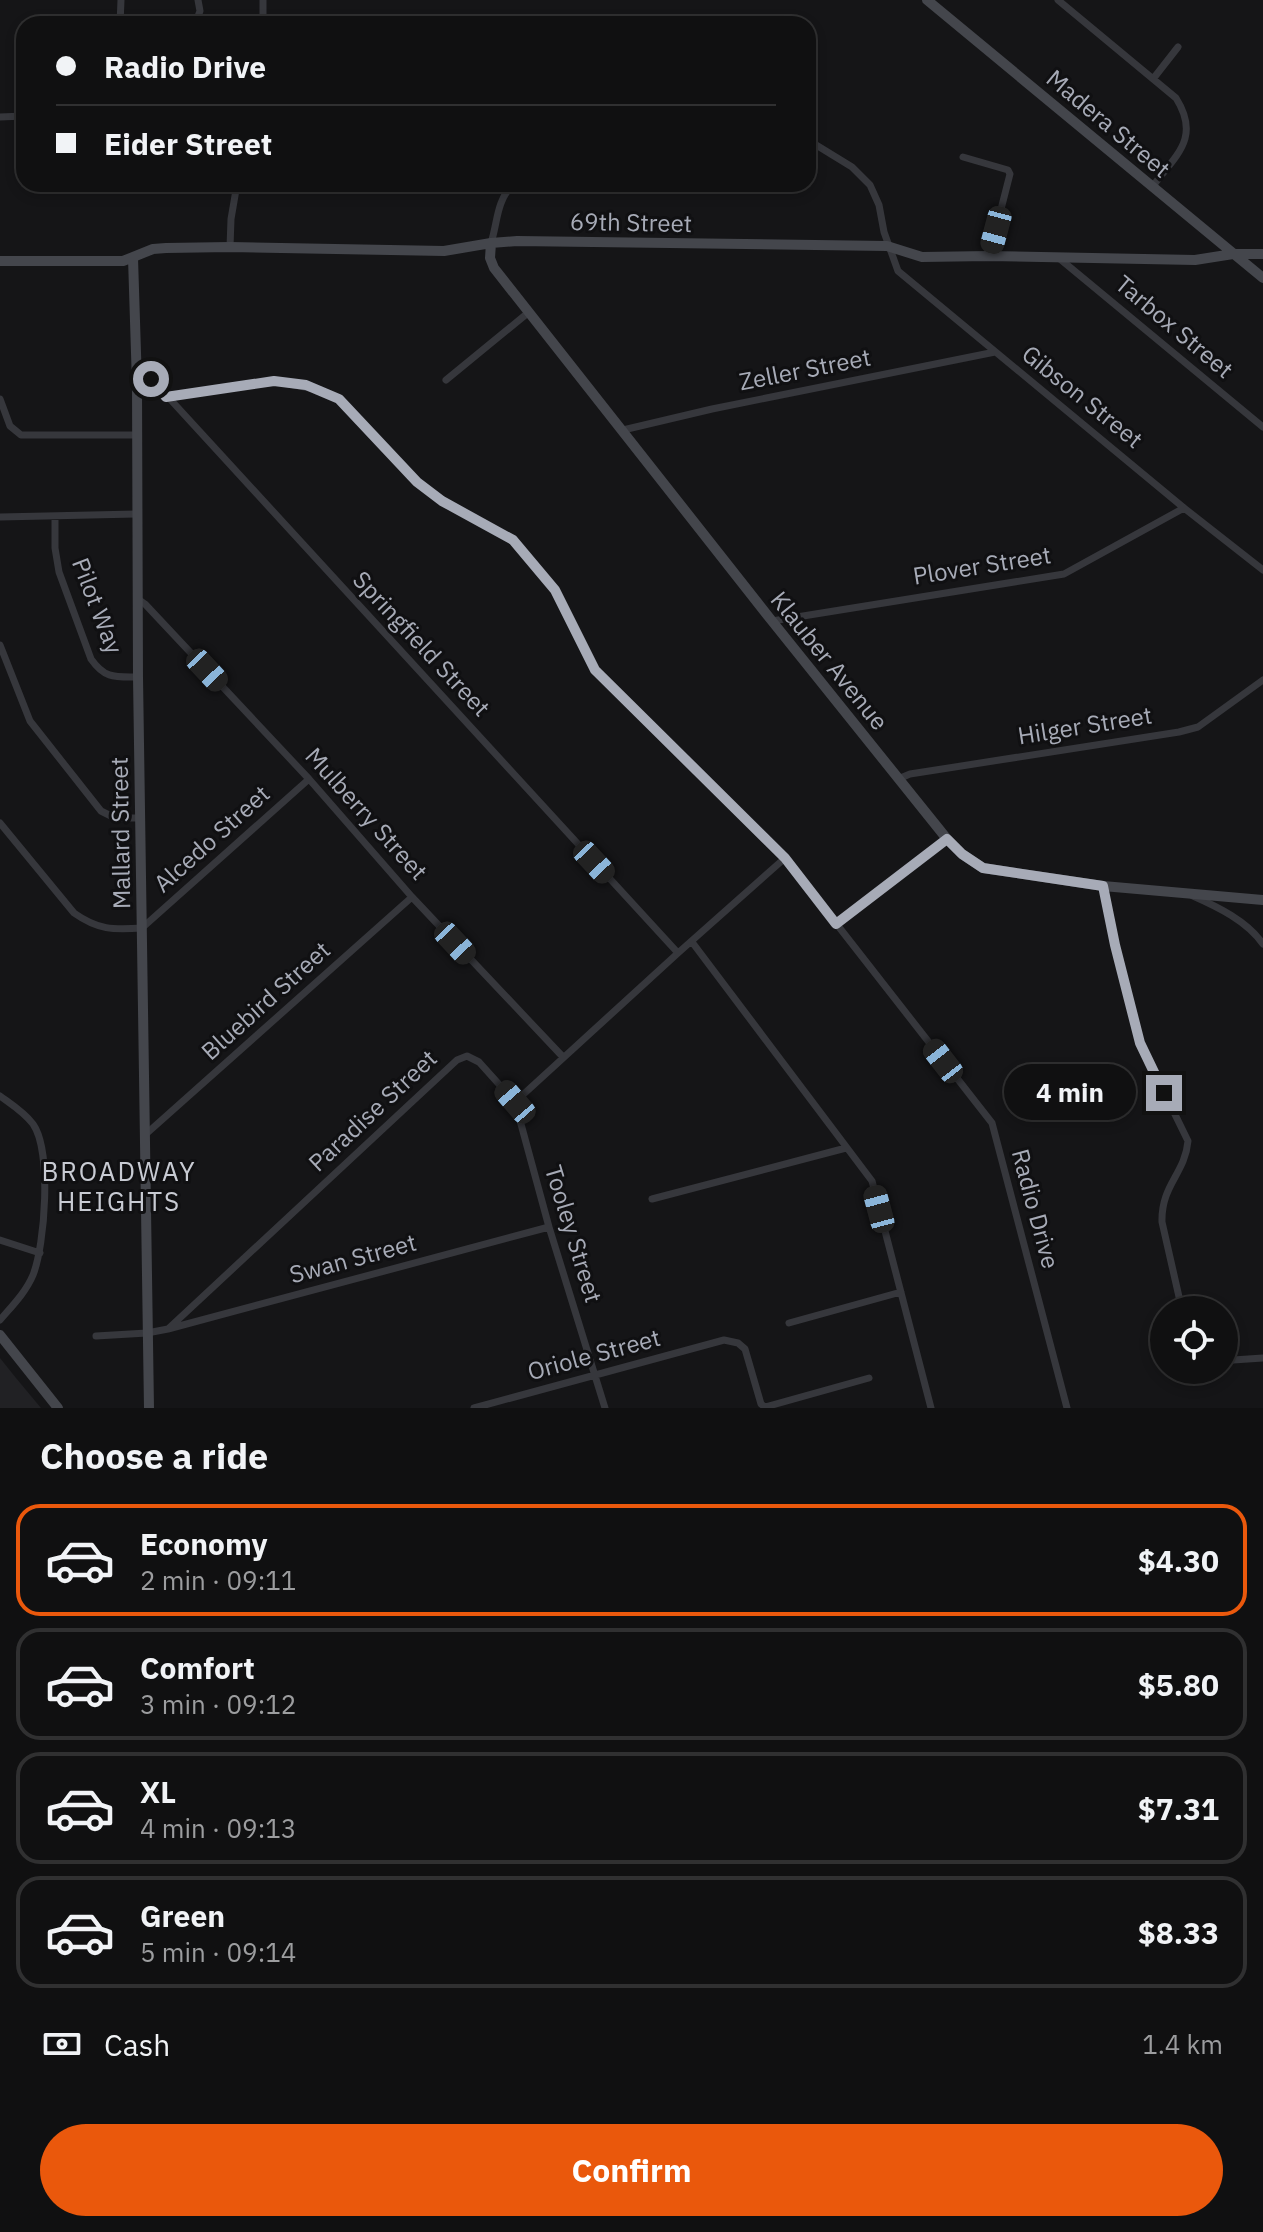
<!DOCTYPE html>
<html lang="en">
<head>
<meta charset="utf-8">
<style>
	:root { --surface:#101011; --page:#19191a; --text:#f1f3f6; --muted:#9c9d9f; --line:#303031; --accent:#ea580c }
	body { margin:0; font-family:"IBM Plex Sans",sans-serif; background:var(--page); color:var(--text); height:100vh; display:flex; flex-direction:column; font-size:30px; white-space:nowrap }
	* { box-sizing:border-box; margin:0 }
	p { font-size:26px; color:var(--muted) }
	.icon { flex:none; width:44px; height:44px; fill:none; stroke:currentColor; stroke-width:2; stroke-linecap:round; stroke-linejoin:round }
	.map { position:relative; height:1408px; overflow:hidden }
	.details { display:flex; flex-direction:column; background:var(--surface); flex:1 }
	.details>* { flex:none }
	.top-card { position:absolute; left:16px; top:16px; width:800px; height:176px; border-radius:24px; box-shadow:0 4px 12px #0003,0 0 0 2px var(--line); display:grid; align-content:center; height:176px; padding:0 40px; background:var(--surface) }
	.controls { position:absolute; left:1150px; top:1296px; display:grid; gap:16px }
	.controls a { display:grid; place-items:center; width:88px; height:88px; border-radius:50%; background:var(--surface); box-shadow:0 4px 12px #0003,0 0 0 2px var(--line); font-size:40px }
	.end { position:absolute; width:36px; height:36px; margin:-18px; border:10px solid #a7abb7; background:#111; box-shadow:0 0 0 4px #111 }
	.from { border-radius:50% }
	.bubble { position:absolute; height:56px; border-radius:28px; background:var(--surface); box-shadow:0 4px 12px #0003,0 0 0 2px var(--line); font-size:26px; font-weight:800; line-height:56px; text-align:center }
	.car { position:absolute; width:24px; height:48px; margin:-24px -12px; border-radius:10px; box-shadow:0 0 6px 2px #0007; background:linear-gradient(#222 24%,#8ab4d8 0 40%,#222 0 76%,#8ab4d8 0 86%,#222 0) }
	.top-card b { display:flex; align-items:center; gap:28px; height:76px; font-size:30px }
	.top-card b+b { border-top:2px solid var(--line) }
	.top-card i { width:20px; height:20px; background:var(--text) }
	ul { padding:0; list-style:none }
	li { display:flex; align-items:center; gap:24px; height:112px; margin:0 16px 12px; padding:0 24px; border:4px solid var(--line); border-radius:24px }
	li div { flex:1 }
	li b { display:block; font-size:30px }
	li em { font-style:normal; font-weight:800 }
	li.active { border-color:var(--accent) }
	li>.icon { width:72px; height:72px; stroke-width:1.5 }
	h2 { padding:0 40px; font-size:36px; line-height:96px }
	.pay { display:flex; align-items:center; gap:20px; height:88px; padding:0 40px; font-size:30px }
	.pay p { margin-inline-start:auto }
	.button { display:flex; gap:16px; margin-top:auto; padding:16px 40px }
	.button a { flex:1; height:92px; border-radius:48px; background:var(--accent); color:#fff; font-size:32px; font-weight:800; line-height:92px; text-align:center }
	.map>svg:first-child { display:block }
	.built { fill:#212124 }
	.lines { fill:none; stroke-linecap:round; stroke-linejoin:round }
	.street { stroke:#36373c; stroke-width:7 }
	.secondary { stroke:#44464c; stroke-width:10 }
	.route { stroke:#a7abb7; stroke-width:10 }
	.labels { text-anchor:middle; stroke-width:6; stroke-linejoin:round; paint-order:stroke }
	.street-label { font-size:24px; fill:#a7abb7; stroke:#101012 }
	.neighbourhood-label { font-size:26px; letter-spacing:2px; fill:#c8cbd3; stroke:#101012 }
</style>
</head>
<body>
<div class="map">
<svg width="1263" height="1408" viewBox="0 0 1263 1408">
	<rect width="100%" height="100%" fill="#151517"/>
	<path class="built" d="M0,1358L16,1378L41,1408H0Z"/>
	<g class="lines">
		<path class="street" d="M263,0V24
			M1058,0L1176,98C1201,138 1176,155 1153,186
			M197,19L200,11L198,0
			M120,24L121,0
			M1153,79L1178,47
			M0,117L24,116
			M808,140L852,167L870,185L879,205L884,232L898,271L1184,508L1263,570
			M963,157L1008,170L1010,174L989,256
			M491,243C498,221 496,202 513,184
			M230,247L231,219L237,184
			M1060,259L1263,427
			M136,362L678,953
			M446,380L529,312
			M166,397L274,381L320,390L339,399L417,482L442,501L513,540L555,590L595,670L785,858L992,1123L1067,1408
			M0,399L10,426L21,435H137
			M623,430L712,409L995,352
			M0,517L136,514
			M55,517V548L59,572L91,659C105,679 115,677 138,677
			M138,599L145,604L309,779L412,897L563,1057
			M772,621L1064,574L1184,508
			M0,645L30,721L101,811L115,818H141
			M898,779L910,774L1179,732L1198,727L1263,680
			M0,823L74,913C98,930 113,930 142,928L309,779
			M1103,886L1115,945L1140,1043L1188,1141C1185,1174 1161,1185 1162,1222L1182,1310
			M1193,896C1218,907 1247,921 1263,944
			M836,924L947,839
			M692,942L872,1181L931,1408
			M0,1096C11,1104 24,1112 33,1124C52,1151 45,1245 33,1275C26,1292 12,1306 0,1320
			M515,1102L678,953L785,858
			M146,1134L412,897
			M652,1199L846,1148
			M0,1240L40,1253
			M789,1323L901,1292
			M168,1329L457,1060L467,1056L479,1062L515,1102L549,1227L605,1408
			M96,1336L147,1333L168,1329L549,1227
			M1224,1353L1233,1360L1263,1358
			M474,1408L724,1340L738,1343L745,1349L761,1404L765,1407L869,1378"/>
		<path class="secondary" d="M927,0L1263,278
			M491,243L490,258L494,268L772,621L947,839L962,854L983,868L1103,886L1263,900
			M133,258L137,384L138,677L149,1408
			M0,261H123L153,249L166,248L230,247L444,251L491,243L517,241L887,246L922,257L989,256L1195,260L1233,254H1263
			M0,1335L58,1408"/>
	</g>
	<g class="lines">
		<path class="route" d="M151,379L166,397L274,381L306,385L339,399L417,482L442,501L513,540L555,590L595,670L785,858L836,924L947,839L962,854L983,868L1103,886L1115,945L1140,1043L1164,1093"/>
	</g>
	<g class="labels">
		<g class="street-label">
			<text transform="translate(1108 124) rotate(40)" y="8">Madera Street</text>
			<text transform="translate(631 223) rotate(1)" y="8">69th Street</text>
			<text transform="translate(1174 327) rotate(40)" y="8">Tarbox Street</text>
			<text transform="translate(805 370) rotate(-11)" y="8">Zeller Street</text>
			<text transform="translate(1082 397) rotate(39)" y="8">Gibson Street</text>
			<text transform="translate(982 566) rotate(-9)" y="8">Plover Street</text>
			<text transform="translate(97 606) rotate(69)" y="8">Pilot Way</text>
			<text transform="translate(421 644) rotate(47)" y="8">Springfield Street</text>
			<text transform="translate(829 661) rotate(51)" y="8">Klauber Avenue</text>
			<text transform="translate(1085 726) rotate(-9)" y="8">Hilger Street</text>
			<text transform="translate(366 814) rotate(48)" y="8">Mulberry Street</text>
			<text transform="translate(121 833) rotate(-91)" y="8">Mallard Street</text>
			<text transform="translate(212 839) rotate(-42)" y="8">Alcedo Street</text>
			<text transform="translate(266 1001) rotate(-42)" y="8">Bluebird Street</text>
			<text transform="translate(373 1111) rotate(-43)" y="8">Paradise Street</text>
			<text transform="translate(1035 1209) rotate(75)" y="8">Radio Drive</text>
			<text transform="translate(573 1234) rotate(73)" y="8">Tooley Street</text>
			<text transform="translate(353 1259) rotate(-15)" y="8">Swan Street</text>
			<text transform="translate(594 1355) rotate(-15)" y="8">Oriole Street</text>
		</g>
		<g class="neighbourhood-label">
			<text x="119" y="1181">BROADWAY<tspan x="119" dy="30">HEIGHTS</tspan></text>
		</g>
	</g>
</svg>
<div class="controls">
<a><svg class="icon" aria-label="locate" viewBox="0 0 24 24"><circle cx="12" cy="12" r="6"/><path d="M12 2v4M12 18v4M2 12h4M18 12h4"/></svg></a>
</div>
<i class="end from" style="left:151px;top:379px"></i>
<i class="end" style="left:1164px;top:1093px"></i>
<div class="bubble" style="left:1004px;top:1064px;width:132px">4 min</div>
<i class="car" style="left:996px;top:230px;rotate:195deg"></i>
<i class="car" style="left:207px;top:670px;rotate:137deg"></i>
<i class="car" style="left:594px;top:862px;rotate:137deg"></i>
<i class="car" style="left:455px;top:943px;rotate:137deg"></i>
<i class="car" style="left:943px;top:1061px;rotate:322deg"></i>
<i class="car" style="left:515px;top:1102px;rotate:319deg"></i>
<i class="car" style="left:879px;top:1209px;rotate:345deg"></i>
<div class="top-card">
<b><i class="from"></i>Radio Drive</b>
<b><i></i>Eider Street</b>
</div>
</div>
<section class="details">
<h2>Choose a ride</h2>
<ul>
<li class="active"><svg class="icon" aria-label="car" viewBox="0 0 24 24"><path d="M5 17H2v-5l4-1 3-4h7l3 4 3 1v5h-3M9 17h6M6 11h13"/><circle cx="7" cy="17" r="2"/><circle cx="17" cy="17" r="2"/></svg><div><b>Economy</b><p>2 min · 09:11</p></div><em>$4.30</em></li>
<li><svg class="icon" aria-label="car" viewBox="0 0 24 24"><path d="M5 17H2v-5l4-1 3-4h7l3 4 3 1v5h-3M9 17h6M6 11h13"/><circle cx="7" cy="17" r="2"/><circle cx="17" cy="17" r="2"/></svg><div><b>Comfort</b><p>3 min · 09:12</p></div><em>$5.80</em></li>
<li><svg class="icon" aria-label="car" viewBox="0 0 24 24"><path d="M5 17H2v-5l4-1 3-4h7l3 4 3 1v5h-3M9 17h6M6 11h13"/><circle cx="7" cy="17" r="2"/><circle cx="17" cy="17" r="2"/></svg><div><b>XL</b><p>4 min · 09:13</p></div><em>$7.31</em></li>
<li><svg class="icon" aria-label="car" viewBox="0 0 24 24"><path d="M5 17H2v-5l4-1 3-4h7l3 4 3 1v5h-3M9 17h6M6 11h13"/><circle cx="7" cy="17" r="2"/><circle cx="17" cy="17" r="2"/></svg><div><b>Green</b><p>5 min · 09:14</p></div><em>$8.33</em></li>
</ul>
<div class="pay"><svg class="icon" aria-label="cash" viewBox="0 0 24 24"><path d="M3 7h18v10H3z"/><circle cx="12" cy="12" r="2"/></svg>Cash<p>1.4 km</p></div>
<div class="button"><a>Confirm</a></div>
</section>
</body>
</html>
